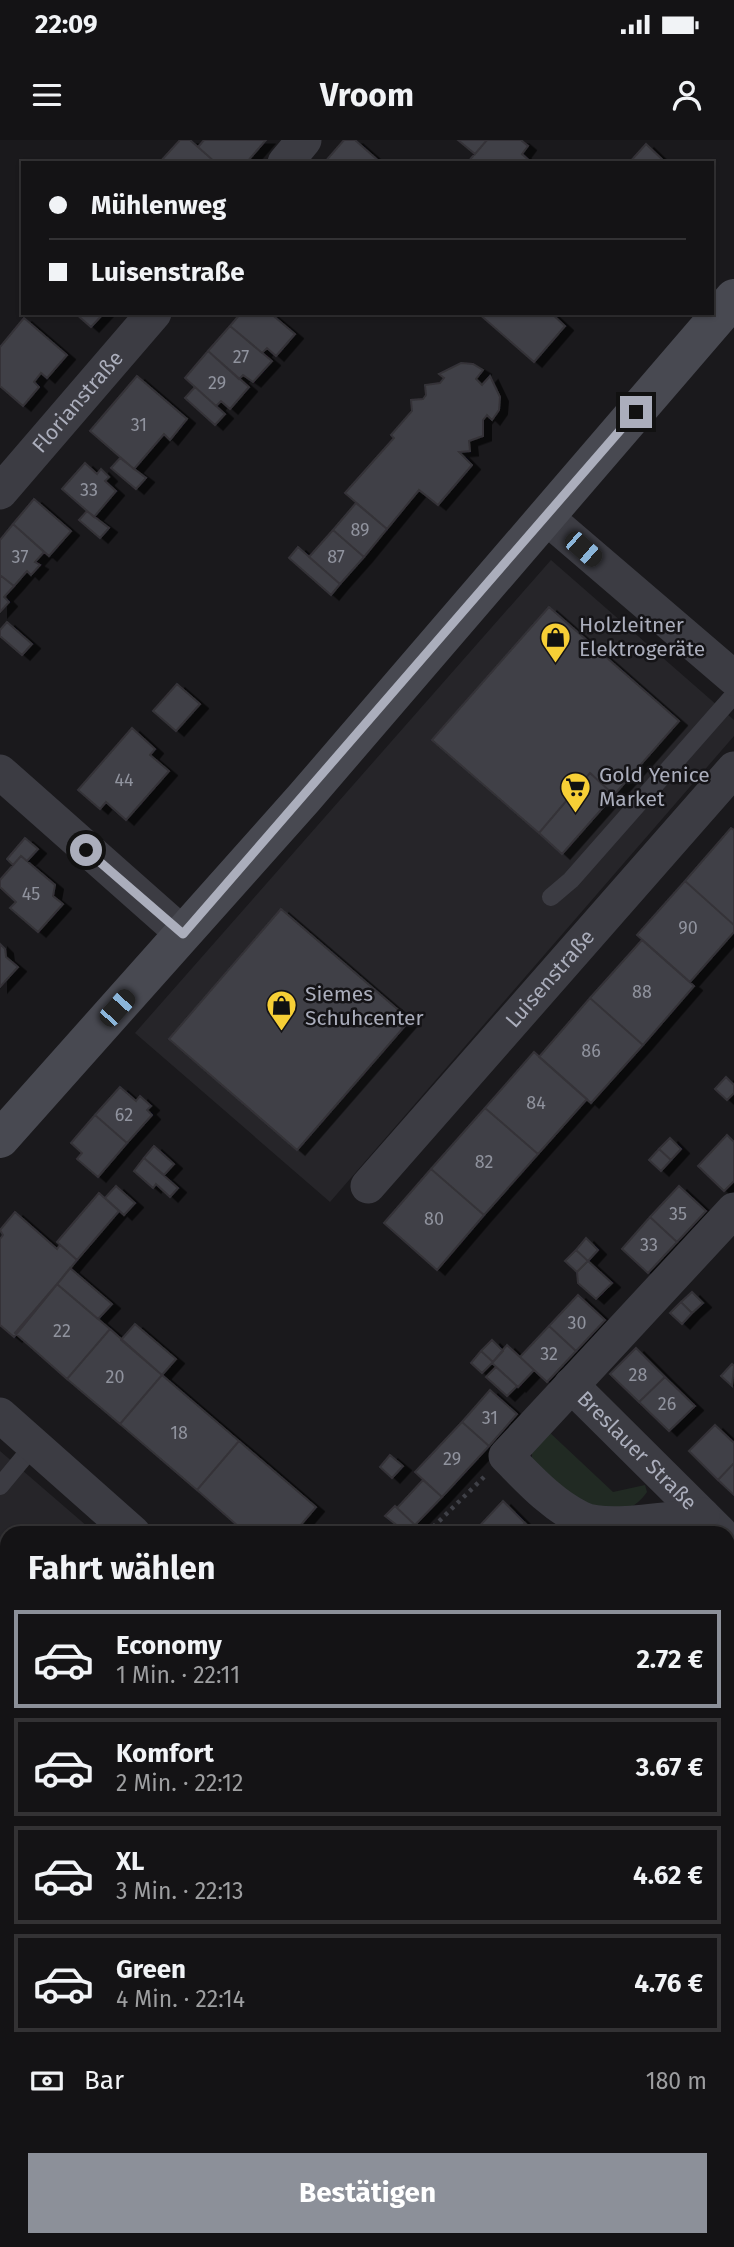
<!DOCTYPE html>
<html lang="de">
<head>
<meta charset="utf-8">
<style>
	:root { --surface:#141315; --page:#212022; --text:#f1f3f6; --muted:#9d9ea0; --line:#333234; --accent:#8c9099 }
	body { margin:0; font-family:"Fira Sans",sans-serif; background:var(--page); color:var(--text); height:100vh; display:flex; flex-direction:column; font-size:26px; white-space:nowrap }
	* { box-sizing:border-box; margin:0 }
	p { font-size:23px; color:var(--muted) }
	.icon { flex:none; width:38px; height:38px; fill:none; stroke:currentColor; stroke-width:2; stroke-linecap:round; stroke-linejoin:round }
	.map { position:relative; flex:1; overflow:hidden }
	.sheet { position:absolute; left:0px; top:1386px; width:735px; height:721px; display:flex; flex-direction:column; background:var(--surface); border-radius:21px 21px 0 0; box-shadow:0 2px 5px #0004,0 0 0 2px var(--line) }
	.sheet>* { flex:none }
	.top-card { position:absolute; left:21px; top:21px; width:693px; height:154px; border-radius:0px; box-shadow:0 2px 5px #0004,0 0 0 2px var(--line); display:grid; align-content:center; height:154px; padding:0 28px; background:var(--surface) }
	.end { position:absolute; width:32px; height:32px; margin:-16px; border:9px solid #abaebc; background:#111; box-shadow:0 0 0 4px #111 }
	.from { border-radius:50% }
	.car { position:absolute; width:21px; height:42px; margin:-21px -10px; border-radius:9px; box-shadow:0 0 5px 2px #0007; background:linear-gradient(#222 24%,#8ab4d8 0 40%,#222 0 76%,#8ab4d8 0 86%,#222 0) }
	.top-card b { display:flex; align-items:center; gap:24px; height:66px; font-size:26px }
	.top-card b+b { border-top:2px solid var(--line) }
	.top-card i { width:18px; height:18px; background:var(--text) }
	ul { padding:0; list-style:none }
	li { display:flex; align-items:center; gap:21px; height:98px; margin:0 14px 10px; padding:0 14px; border:4px solid var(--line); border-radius:0px }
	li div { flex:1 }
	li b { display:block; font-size:26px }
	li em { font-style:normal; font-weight:700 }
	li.active { border-color:var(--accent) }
	li>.icon { width:63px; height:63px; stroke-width:1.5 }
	h2 { padding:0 28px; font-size:32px; line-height:84px }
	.pay { display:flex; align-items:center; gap:18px; height:77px; padding:0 28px; font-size:26px }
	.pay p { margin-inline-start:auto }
	.button { display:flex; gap:14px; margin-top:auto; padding:14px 28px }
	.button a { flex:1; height:80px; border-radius:0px; background:var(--accent); color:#fff; font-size:28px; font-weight:700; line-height:80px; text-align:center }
	.status { display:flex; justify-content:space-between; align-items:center; height:49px; padding:0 35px; background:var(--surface); direction:ltr }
	.status svg { height:19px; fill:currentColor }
	header { display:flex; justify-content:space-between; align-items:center; height:91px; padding:0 28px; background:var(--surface); font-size:32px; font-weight:700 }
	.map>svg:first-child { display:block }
	.built { fill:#262529 }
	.green { fill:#212a23 }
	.building { fill:#414146; stroke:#343338; stroke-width:2; filter:url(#shadow) }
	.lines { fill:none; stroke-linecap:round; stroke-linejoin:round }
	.path { stroke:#404148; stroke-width:4.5; stroke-dasharray:3.5 5; stroke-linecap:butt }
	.lane { stroke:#3c3c43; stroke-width:18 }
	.street { stroke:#3c3c43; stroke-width:35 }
	.secondary { stroke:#484951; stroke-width:38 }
	.route { stroke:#abaebc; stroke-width:9 }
	.labels { text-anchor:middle; stroke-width:5; stroke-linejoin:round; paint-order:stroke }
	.number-label { font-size:18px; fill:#90939e }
	.street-label { font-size:21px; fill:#abaebc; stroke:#151417 }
	.poi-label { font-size:21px; fill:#abaebc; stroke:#151417; text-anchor:start }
</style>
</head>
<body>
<div class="status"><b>22:09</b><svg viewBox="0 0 49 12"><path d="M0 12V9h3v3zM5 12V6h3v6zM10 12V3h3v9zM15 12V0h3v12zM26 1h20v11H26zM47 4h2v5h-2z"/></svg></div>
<header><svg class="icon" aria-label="menu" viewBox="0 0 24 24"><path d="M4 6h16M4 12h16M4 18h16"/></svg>Vroom<svg class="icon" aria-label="person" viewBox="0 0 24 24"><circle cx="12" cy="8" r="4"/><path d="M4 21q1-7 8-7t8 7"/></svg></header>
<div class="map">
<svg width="734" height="2107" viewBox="0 0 734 2107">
	<defs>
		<filter id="shadow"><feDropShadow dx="8" dy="4.5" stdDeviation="0" flood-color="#0009"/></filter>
	</defs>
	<rect width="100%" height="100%" fill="#1a191c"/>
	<path class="built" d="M551,420L734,580V596L330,1062L135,893Z
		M0,1311L95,1393H7V1684L0,1689Z"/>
	<path class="green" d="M548,1291L613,1352L645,1345L647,1352C630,1376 611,1372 585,1371L532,1320V1309Z"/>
	<path class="building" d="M180,0H190L216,23H159Z
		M204,0H266L246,23H216L198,7Z
		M344,0H355L381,23H324Z
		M458,0H487L475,14Z
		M487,0H521L528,6L522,14L532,23H467Z
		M646,4L666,23H629Z
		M75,173H104L91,187Z
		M241,173H270L295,194L276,216L267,208L262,213L230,186Z
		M478,173H551L565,186L534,222Z
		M24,178L67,215L47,238L41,233L34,242L39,247L23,266L0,246V207Z
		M230,186L272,221L253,242L243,235L239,239L208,211Z
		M208,211L249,247L230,269L221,261L216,266L185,238Z
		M461,223L473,224L483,230L476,239L482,245L490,236L500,257L499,270L492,280L487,275L483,280V296L469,301L470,311L459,312L472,325L438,365L419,350L387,389L345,353L394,298L391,295L412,271L411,260L423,259L426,255L425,245L440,243L444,238L439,234Z
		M137,236L187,279L170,300L164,294L134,329L90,291Z
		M195,247L225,274L215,285L185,258Z
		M120,318L146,338L136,349L111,328Z
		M85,323L97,334L101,329L109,337L105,341L116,351L94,377L62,349Z
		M34,359L71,391L49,416L13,384Z
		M356,363L387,389L364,417L333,390Z
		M87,371L109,388L100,398L79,380Z
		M13,384L44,412L35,422L40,425L31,435L27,431L14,446L0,435V400Z
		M333,390L364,417L340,444L309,417Z
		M298,407L340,444L331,455L289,418Z
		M0,435L14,446L4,457L9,462L0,472Z
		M549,467L679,581L614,655L590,633L539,693L432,600Z
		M7,482L32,504L22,515L0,496V490Z
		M177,544L200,564L176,591L153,571Z
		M132,588L155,609L150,615L169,631L126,680L106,662L100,669L78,650Z
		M590,633L614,655L562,714L539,693Z
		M731,688L734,690V785L685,741Z
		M25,698L38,709L27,721L21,716L13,725L7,719Z
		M21,716L55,745L53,756L63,764L38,792L10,768L16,762L0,747V740Z
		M685,741L734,785V792L690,842L637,795Z
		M281,769L410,880L297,1010L169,899Z
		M642,800L694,846L643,905L590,858Z
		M0,804L5,809L6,817L18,827L0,847Z
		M590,858L643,905L591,963L539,917Z
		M534,912L587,959L538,1014L485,968Z
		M726,937L734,945V953L727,960L715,949Z
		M120,947L136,961L140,956L151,966L147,970L152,975L127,1003L95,975Z
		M485,968L538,1014L484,1075L431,1029Z
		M95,975L127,1003L98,1037L77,1019L82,1013L71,1003Z
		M727,995L734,1002V1041L724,1051L698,1026Z
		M670,998L681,1009L671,1020L659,1009Z
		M154,1006L174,1024L164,1035L144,1018Z
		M659,1009L671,1020L661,1031L649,1020Z
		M144,1018L178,1048L170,1057L156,1044L153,1048L134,1031Z
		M431,1029L484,1075L437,1130L384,1083Z
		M116,1046L135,1063L124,1075L105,1058Z
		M679,1046L706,1071L677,1102L650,1077Z
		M99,1053L119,1071L77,1120L57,1102Z
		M15,1072L57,1109L60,1105L77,1120L14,1197L0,1185V1099L3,1095L0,1090Z
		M650,1077L677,1102L648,1133L622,1109Z
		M586,1098L598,1110L588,1121L576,1110Z
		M576,1110L588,1121L577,1132L565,1121Z
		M588,1121L612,1143L596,1159L578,1143L577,1132Z
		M70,1128L112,1164L98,1179L57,1144Z
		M57,1144L110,1189L67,1239L15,1193Z
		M692,1152L703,1163L692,1173L681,1162Z
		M578,1155L605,1180L576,1211L549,1186Z
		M681,1162L692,1173L682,1184L670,1173Z
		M135,1184L176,1219L162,1235L121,1200Z
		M549,1186L576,1211L547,1242L520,1217Z
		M110,1189L162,1235L120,1284L67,1239Z
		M492,1200L503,1211L493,1222L481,1211Z
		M507,1205L534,1230L518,1247L492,1223Z
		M636,1208L665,1237L639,1262L610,1234Z
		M481,1211L493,1222L482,1233L471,1223Z
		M732,1224L734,1226L732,1246L721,1236Z
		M496,1227L517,1246L507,1256L486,1237Z
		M162,1235L239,1301L197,1350L120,1284Z
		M665,1237L695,1266L669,1291L639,1262Z
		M490,1250L517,1274L489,1306L462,1282Z
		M462,1282L489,1306L442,1357L415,1332Z
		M715,1285L734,1303V1323L718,1340L689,1311Z
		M239,1301L316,1367L294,1393H246L197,1350Z
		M390,1315L403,1326L392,1338L380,1327Z
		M734,1323V1355L718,1340Z
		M423,1340L442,1357L415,1385L397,1368Z
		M503,1361L525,1383L516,1393H473Z
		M395,1366L415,1385L407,1393L385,1376Z
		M525,1383L535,1393H516Z
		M734,1497V1517L731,1519L728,1516V1503Z
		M7,1508V1572L0,1562V1516Z
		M734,1517V1561L728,1567V1523Z
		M734,1561V1603L728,1597V1567Z
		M0,1562L7,1572V1671L0,1676Z
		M4,1692L7,1697V1729L0,1734V1695Z
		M0,1885L7,1896V1911L0,1916Z
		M7,1911V1950L0,1955V1916Z
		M734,1958V2024L728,2027V1961Z
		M126,2100H144L149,2107H112Z
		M251,2100H280L269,2107H256Z
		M280,2100H303L293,2107H270Z
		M306,2100H331L321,2107H311Z
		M424,2100H452L441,2107H428Z"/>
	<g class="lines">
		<path class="path" d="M427,1393L484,1337"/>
		<path class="lane" d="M551,757L571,740L734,555
			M0,1346L34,1305"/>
		<g class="street">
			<path d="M285,23L304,0"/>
			<path id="s1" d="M0,352L154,173"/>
			<path d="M546,377L734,538"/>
			<path d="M0,632L183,794"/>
			<path id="s2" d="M368,1046L734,629"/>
			<path id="s3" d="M571,1245L720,1393"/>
			<path d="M0,1275L133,1393"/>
			<path d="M702,1375C673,1378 605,1391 580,1378C551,1364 528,1338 506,1316L734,1070"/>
			<path d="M728,1924L734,1922"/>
			<path d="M728,2083L734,2081"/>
			<path d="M210,2100L215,2107"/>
			<path d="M668,2107L685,2100"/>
		</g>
		<path class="secondary" d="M0,999L304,658L734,158"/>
	</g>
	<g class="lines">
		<path class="route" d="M86,710L183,794L636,272"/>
	</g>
	<defs>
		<symbol id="shop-pin" viewBox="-11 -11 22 30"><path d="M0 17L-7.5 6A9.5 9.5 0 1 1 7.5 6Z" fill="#f7cf36" stroke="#151417"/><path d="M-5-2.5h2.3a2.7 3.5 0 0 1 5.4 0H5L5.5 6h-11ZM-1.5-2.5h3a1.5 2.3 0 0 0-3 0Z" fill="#111"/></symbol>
		<symbol id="supermarket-pin" viewBox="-11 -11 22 30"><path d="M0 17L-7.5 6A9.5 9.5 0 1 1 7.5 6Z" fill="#f7cf36" stroke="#151417"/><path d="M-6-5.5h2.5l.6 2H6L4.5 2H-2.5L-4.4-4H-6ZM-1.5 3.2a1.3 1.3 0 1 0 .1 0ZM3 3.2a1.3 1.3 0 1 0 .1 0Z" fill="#111"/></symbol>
	</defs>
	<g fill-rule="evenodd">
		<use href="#shop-pin" x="538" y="480" width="35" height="47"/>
		<use href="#supermarket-pin" x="558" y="630" width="35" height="47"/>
		<use href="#shop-pin" x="264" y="848" width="35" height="47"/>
	</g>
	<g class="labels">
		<g class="number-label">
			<text x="241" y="223">27</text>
			<text x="217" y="249">29</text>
			<text x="139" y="291">31</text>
			<text x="89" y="356">33</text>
			<text x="360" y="396">89</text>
			<text x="20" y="423">37</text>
			<text x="336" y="423">87</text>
			<text x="124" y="646">44</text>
			<text x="31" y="760">45</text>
			<text x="688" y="794">90</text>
			<text x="642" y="858">88</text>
			<text x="591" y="917">86</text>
			<text x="536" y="969">84</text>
			<text x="124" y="981">62</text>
			<text x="484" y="1028">82</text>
			<text x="678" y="1080">35</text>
			<text x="434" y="1085">80</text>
			<text x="649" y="1111">33</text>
			<text x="577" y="1189">30</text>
			<text x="62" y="1197">22</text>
			<text x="549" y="1220">32</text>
			<text x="638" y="1241">28</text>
			<text x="115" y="1243">20</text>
			<text x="667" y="1270">26</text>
			<text x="490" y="1284">31</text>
			<text x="179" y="1299">18</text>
			<text x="452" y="1325">29</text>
		</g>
		<g class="street-label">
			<text dy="7" stroke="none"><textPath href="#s1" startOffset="119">Florianstraße</textPath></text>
			<text dy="7" stroke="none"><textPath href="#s2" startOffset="276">Luisenstraße</textPath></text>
			<text dy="7" stroke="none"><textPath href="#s3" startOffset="93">Breslauer Straße</textPath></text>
		</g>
		<g class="poi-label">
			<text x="579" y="492">Holzleitner<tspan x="579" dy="24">Elektrogeräte</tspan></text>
			<text x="599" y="642">Gold Yenice<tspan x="599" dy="24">Market</tspan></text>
			<text x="305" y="861">Siemes<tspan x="305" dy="24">Schuhcenter</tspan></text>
		</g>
	</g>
</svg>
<i class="end from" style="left:86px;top:710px"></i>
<i class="end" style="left:636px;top:272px"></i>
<i class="car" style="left:583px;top:409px;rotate:131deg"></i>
<i class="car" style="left:117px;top:868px;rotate:42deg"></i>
<div class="top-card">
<b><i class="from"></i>Mühlenweg</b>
<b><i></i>Luisenstraße</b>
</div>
<section class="sheet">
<h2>Fahrt wählen</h2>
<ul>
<li class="active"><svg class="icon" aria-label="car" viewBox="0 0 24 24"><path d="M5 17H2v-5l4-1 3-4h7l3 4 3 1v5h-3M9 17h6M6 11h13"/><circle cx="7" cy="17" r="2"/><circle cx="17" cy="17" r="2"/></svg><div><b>Economy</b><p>1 Min. · 22:11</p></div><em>2.72 €</em></li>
<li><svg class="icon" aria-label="car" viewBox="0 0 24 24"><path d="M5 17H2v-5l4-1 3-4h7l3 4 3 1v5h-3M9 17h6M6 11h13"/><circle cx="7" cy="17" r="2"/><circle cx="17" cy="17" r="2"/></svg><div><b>Komfort</b><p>2 Min. · 22:12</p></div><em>3.67 €</em></li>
<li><svg class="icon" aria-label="car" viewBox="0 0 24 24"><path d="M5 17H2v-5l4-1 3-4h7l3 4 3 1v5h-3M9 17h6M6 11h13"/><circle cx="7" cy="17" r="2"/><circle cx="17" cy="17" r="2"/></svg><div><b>XL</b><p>3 Min. · 22:13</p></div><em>4.62 €</em></li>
<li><svg class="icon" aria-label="car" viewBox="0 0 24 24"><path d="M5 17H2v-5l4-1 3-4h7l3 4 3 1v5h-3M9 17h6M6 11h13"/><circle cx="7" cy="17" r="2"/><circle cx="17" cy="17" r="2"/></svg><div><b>Green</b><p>4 Min. · 22:14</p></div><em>4.76 €</em></li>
</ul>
<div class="pay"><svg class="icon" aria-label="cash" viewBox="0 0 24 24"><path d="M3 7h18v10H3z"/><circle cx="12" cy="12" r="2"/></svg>Bar<p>180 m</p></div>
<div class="button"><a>Bestätigen</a></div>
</section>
</div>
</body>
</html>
